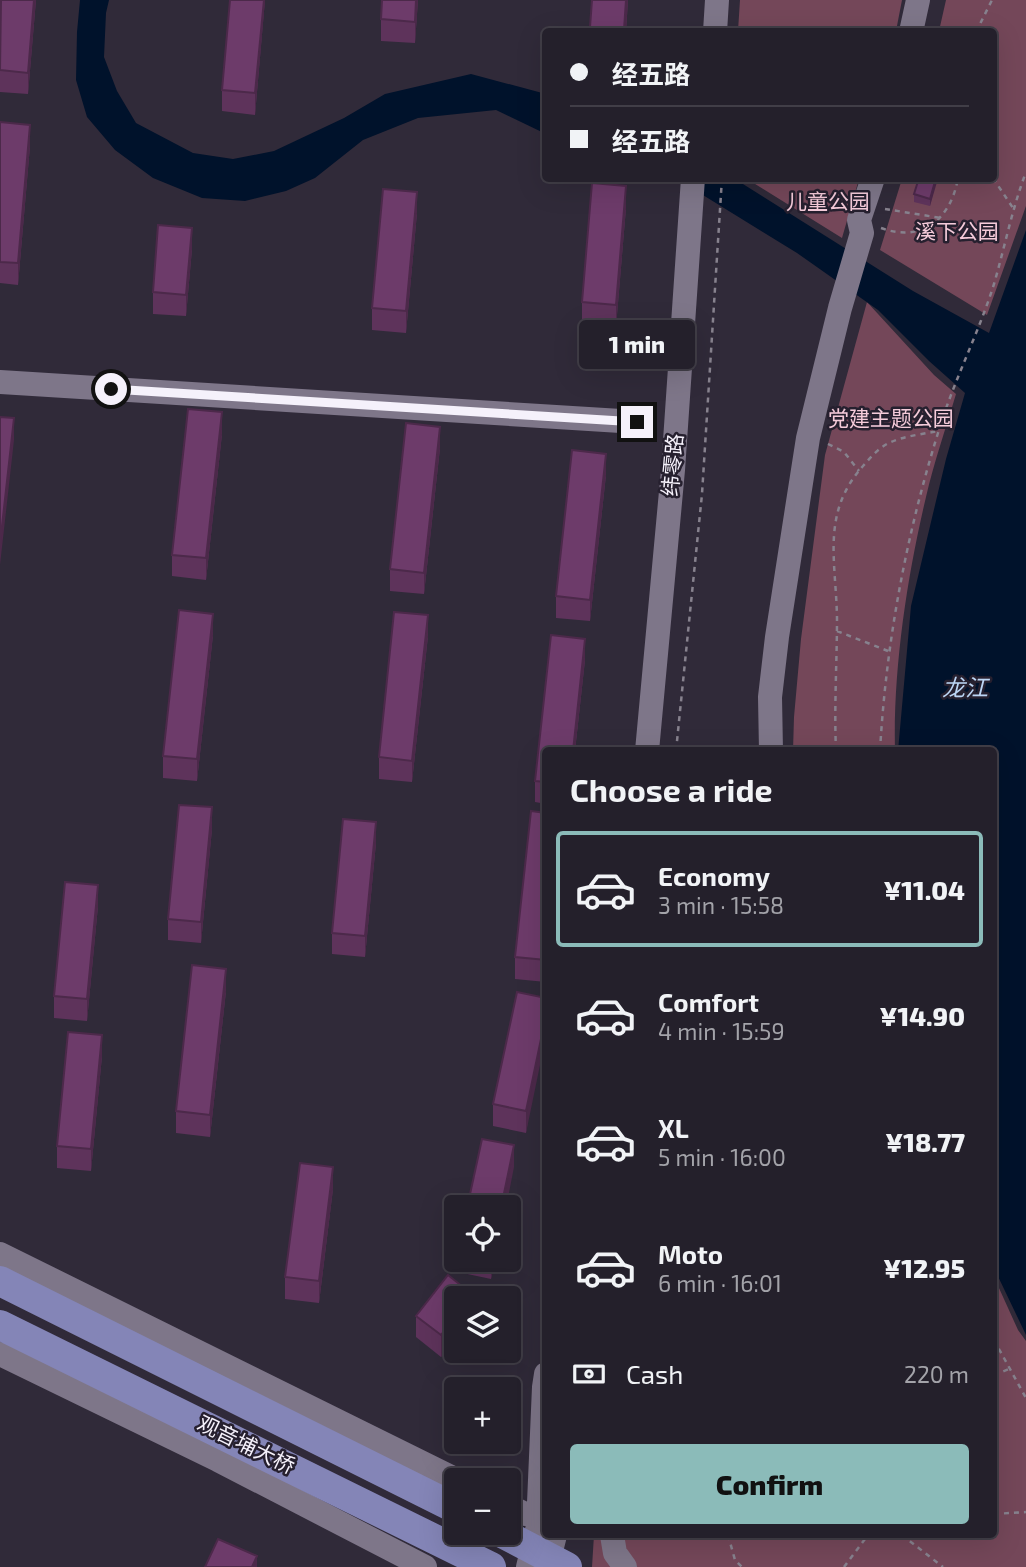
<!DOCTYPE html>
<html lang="en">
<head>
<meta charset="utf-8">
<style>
	:root { --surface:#24202b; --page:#2c2833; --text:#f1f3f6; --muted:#a3a3a9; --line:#413e47; --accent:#8bbbb9 }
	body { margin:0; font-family:"Exo 2","Noto Sans SC",sans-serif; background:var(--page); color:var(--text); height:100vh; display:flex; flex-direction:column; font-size:26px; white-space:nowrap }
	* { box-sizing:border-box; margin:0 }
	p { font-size:23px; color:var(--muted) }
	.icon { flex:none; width:38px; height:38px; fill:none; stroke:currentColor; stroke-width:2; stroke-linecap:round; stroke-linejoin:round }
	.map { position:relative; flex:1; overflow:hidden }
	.drawer { position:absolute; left:542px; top:747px; width:455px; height:791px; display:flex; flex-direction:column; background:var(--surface); border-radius:7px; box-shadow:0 7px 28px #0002,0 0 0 2px var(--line) }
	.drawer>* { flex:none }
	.top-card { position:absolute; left:542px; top:28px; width:455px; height:154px; border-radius:7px; box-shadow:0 7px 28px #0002,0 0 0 2px var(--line); display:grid; align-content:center; height:154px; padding:0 28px; background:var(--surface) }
	.controls { position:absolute; left:444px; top:1195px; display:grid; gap:14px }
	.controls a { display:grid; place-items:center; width:77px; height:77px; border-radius:7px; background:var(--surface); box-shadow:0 7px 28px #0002,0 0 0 2px var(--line); font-size:35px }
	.end { position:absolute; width:32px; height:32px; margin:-16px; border:9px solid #f5f1fb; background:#111; box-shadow:0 0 0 4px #111 }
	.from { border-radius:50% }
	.bubble { position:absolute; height:49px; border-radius:7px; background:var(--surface); box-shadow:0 7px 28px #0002,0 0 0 2px var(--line); font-size:23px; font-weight:800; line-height:49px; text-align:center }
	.top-card b { display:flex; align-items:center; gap:24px; height:66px; font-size:26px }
	.top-card b+b { border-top:2px solid var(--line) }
	.top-card i { width:18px; height:18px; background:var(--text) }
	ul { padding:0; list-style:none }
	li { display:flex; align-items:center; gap:21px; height:116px; margin:0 14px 10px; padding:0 14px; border:4px solid transparent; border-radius:7px }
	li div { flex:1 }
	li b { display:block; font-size:26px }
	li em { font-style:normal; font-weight:800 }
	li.selected { border-color:var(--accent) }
	li>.icon { width:63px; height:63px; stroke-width:1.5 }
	h2 { padding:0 28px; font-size:32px; line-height:84px }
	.pay { display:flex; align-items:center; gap:18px; height:77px; padding:0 28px; font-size:26px }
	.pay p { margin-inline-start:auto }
	.primary-button { display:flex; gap:14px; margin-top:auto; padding:14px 28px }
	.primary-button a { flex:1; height:80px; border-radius:7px; background:var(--accent); color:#111; font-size:28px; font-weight:800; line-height:80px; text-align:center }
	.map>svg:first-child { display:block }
	.green { fill:#744759 }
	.water { fill:#00122b }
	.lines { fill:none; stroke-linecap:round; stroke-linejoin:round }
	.path { stroke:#87828e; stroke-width:2.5; stroke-dasharray:5 5; stroke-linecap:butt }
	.minor { stroke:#7e7689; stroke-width:24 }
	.major { stroke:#8485b7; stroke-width:30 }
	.wall { fill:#5e335b }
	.shaded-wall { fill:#4c294a }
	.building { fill:#6d3b6a; stroke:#4c294a; stroke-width:2 }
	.route { stroke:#f5f1fb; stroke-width:9 }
	.labels { text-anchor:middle; stroke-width:5; stroke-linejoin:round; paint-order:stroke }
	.park-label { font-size:21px; fill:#f5cbda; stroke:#26202f }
	.street-label { font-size:21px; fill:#f5f1fb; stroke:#26202f }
	.water-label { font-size:23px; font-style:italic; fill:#bcd5f4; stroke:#26202f }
</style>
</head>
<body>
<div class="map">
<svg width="1026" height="1567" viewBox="0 0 1026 1567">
	<rect width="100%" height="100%" fill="#302a39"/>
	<path class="green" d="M740,0H902L896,31H738Z
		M946,0H1026V206L987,315L880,250L902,179L994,178V32L939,31Z
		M747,179H859L842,238Z
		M867,302L934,375L956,394C946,428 934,462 926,497C907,577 893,669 895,751H793L794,717L801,639L825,455Z
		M994,1277L1018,1330L1026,1341V1567H592L594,1535H994Z"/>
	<path class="water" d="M80,0H109L106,13L104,57L117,91L136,123L193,153L233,159L274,151L344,118L385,94L471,74L546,94V134L496,110L418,118L363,140L315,178L286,191L245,201L202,198L153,178L115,150L87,117L76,80L77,32Z
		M677,179H735L913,291L989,333L1026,230V1335L994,1268V751H898L911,606L946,459L965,393L929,361L878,310L797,253Z"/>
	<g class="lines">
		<path class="path" d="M976,32L992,0
			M993,178L1013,208
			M885,209L941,218
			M881,228C922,243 951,219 958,178
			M828,444L844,452L859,471
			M837,631L888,651
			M676,751L702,494L722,178
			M836,751C834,706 837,662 837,618C836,560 821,513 863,466C871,457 879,447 891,442C905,436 923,434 938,431
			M880,751C886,643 906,536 938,433C953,382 978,335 994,284C1005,246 1012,209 1026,172
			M994,1340L1026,1398
			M994,1375L1009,1369
			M994,1514L1026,1512
			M728,1535L735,1560L742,1567
			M902,1535L943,1567
			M844,1567L868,1535"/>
		<path class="minor" d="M715,32L717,0
			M911,32L918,0
			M0,382L637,422
			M647,751L673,470L693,178
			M771,751L770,697L777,637L808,438L840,308L862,233L859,220L873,178
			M0,1254L457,1480
			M0,1354L218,1460L425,1567
			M509,1506L525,1514
			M612,1535L615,1553L625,1567
			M528,1567L538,1526L544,1387L546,1374
			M547,1567L555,1535"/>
		<path class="major" d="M0,1281L457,1509
			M0,1325L491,1567
			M502,1533L567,1567"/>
	</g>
	<path class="wall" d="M36,0L28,94L0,92V8Z
		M265,0L255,115L222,111V90Z
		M418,0L415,43L381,41V19Z
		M592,0H628L626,32H590Z
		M0,122L30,146L18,285L0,283Z
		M937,178L930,206L914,202V194Z
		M626,208L616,327L582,324V302Z
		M417,213L406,333L372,330V308Z
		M192,249L186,316L153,314V292Z
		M222,434L206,580L172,576V555Z
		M440,448L424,594L390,591V569Z
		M606,475L590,621L556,618V596Z
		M213,635L197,781L163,778V756Z
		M551,635L585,639V660L575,751H546V804L535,802V781Z
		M428,636L412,782L379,779V757Z
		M546,813V982L515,979V957Z
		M212,829L201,943L168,940V919Z
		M376,843L365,957L332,954V933Z
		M98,906L87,1021L54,1018V996Z
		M226,991L210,1137L176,1133V1111Z
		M546,998L526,1133L493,1126V1104Z
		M102,1056L91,1171L57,1168V1146Z
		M333,1189L319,1303L285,1299V1277Z
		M458,1260H495L491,1279L458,1272Z
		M448,1275L473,1295V1298H457V1337L441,1357L416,1337V1316Z"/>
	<path class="shaded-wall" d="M34,0H36L28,94V73Z
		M264,0H265L255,115V93Z
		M416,0H418L415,43V22Z
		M626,0H628L626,32H624Z
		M30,125V146L18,285V263Z
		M936,178H937V182L930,206V199Z
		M626,186V208L616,327V305Z
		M417,192V213L406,333V311Z
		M192,228V249L186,316V295Z
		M222,412V434L206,580V558Z
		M14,418V440L0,565V544Z
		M440,427V448L424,594V573Z
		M606,454V475L590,621V600Z
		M213,614V635L197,781V759Z
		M428,615V636L412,782V761Z
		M585,639V660L575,751H573Z
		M212,807V829L201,943V922Z
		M376,822V843L365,957V936Z
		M98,885V906L87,1021V999Z
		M226,969V991L210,1137V1115Z
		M546,1015V1036L526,1133V1111Z
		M102,1035V1056L91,1171V1149Z
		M514,1145V1167L506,1208H501Z
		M333,1167V1189L319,1303V1281Z
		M491,1260H495L491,1279Z
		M457,1316V1337L441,1357V1335Z
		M257,1556V1567H252Z"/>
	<path class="building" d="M1,0H34L28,73L0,70Z
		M230,0H264L255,93L222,90Z
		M382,0H416L415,22L381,19Z
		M592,0H626L624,30L590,27Z
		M0,122L30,125L18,263L0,262Z
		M919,178H936L930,199L914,194Z
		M592,183L626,186L616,305L582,302Z
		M383,189L417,192L406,311L372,308Z
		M158,225L192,228L186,295L153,292Z
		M188,409L222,412L206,558L172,555Z
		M0,417L14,418L0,544Z
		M406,423L440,427L424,573L390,569Z
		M572,450L606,454L590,600L556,596Z
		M179,610L213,614L197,759L163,756Z
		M394,612L428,615L412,761L379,757Z
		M551,635L585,639L573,751H546V782L535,781Z
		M179,805L212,807L201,922L168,919Z
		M531,811L546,813V960L515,957Z
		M343,819L376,822L365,936L332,933Z
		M65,882L98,885L87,999L54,996Z
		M192,965L226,969L210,1115L176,1111Z
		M517,992L546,998V1015L526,1111L493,1104Z
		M68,1032L102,1035L91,1149L57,1146Z
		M482,1139L514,1145L501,1208H467Z
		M300,1163L333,1167L319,1281L285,1277Z
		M448,1275L473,1295L470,1298H457V1316L441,1335L416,1316Z
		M218,1539L257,1556L252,1567H205Z"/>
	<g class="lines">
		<path class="route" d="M111,389L637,422"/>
	</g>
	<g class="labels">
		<g class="park-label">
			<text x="828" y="209">儿童公园</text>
			<text x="957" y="239">溪下公园</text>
			<text x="891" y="426">党建主题公园</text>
		</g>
		<g class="street-label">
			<text transform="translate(673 465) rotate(-85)" y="7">纬零路</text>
			<text transform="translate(246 1445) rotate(26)" y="7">观音埔大桥</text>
		</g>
		<g class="water-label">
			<text x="965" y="696">龙江</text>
		</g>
	</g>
</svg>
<div class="controls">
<a><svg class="icon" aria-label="locate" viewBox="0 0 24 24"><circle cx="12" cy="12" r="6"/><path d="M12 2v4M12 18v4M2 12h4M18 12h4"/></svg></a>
<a><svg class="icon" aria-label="layers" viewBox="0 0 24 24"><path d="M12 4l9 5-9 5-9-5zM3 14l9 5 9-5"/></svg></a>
<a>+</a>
<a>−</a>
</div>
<i class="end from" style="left:111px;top:389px"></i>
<i class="end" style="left:637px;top:422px"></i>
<div class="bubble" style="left:579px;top:320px;width:116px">1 min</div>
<div class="top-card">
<b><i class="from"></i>经五路</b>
<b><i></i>经五路</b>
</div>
<section class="drawer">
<h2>Choose a ride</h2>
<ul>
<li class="selected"><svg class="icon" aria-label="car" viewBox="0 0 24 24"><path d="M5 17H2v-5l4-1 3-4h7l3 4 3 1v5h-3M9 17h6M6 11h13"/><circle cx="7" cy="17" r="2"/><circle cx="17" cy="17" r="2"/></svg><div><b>Economy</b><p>3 min · 15:58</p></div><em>¥11.04</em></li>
<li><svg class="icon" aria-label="car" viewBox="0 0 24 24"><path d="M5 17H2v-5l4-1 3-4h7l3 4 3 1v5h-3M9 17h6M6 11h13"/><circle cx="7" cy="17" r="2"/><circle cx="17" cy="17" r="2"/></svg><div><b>Comfort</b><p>4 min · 15:59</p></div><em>¥14.90</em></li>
<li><svg class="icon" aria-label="car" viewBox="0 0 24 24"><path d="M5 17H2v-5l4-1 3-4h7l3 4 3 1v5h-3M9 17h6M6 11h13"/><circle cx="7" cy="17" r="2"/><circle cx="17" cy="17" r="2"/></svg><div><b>XL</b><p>5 min · 16:00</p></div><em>¥18.77</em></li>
<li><svg class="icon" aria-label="car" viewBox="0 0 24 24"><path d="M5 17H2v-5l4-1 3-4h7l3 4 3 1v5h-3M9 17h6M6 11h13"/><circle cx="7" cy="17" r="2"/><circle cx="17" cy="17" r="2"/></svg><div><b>Moto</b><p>6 min · 16:01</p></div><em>¥12.95</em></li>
</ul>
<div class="pay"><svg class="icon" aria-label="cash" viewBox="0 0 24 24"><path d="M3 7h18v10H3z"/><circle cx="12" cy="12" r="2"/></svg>Cash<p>220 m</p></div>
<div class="primary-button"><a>Confirm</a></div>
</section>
</div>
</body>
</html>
